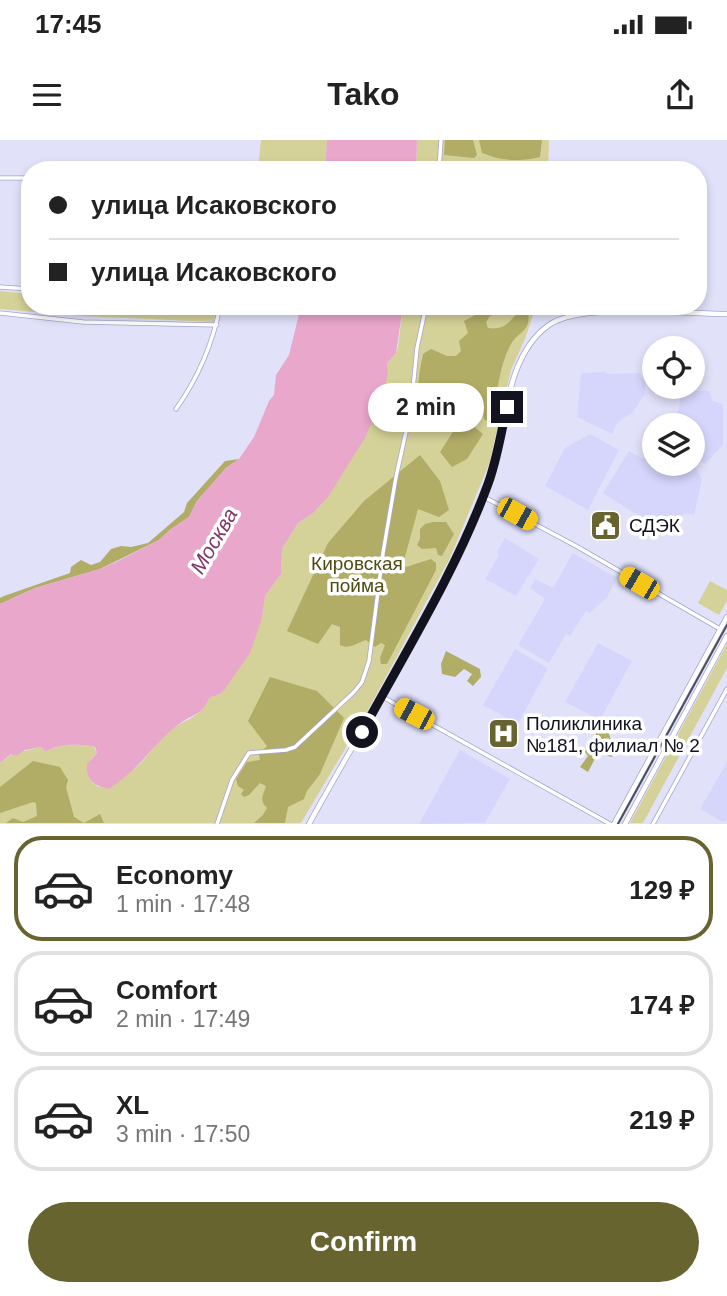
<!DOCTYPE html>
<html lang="en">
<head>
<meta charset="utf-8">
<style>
	:root { --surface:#fff; --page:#f2f2f2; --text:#222; --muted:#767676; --line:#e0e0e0; --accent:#676430 }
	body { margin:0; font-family:Arial,sans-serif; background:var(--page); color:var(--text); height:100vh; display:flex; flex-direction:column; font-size:26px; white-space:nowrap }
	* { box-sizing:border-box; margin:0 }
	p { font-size:23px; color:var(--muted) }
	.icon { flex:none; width:38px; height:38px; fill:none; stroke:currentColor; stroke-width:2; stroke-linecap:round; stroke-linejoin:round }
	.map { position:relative; height:684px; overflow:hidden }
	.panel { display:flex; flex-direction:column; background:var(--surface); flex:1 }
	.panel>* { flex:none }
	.top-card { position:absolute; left:21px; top:21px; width:686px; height:154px; border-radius:28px; box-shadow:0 4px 10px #0003; display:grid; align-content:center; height:154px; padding:0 28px; background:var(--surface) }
	.fabs { position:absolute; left:642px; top:196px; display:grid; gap:14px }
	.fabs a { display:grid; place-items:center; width:63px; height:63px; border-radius:50%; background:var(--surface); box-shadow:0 4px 10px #0003; font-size:35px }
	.end { position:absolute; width:32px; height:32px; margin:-16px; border:9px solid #131320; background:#fff; box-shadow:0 0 0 4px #fff }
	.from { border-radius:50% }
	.bubble { position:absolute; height:49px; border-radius:24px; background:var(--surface); box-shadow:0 4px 10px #0003; font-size:23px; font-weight:800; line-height:49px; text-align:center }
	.car { position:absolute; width:21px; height:42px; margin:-21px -10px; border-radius:9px; box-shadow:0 0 5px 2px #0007; background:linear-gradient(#f5c518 24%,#345 0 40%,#f5c518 0 76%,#345 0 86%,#f5c518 0) }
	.top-card b { display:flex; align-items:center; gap:24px; height:66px; font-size:26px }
	.top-card b+b { border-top:2px solid var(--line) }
	.top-card i { width:18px; height:18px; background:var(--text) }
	ul { padding:12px 0 0; list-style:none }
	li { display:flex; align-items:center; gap:21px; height:105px; margin:0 14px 10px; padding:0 14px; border:4px solid var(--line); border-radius:28px }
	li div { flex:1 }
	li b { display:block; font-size:26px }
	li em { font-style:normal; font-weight:800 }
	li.active { border-color:var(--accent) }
	li>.icon { width:63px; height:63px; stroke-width:1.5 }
	.action { display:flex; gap:14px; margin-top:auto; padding:14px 28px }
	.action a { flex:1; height:80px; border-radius:42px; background:var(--accent); color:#fff; font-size:28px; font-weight:800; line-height:80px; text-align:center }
	.status { display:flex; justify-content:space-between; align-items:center; height:49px; padding:0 35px; background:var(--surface); direction:ltr }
	.status svg { height:19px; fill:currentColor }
	header { display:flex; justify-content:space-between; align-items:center; height:91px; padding:0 28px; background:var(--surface); font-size:32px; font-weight:800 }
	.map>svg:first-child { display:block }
	.built { fill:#d6d6fc }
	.green { fill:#d5d299 }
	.forest { fill:#b1ac66 }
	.water { fill:#eaa7cc }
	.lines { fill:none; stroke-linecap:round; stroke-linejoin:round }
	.street-casing { stroke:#a5a5cc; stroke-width:5 }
	.secondary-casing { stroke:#a5a5cc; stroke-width:6 }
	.street { stroke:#fff; stroke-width:3.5 }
	.secondary { stroke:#fff; stroke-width:4.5 }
	.tram { stroke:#4c4c5c; stroke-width:2 }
	.route { stroke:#131320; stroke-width:9 }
	.labels { text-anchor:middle; stroke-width:7; stroke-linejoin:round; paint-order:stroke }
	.poi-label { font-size:19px; fill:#131320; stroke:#fff; text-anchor:start }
	.park-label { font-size:19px; fill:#504b16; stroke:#fff }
	.water-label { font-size:21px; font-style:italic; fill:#843666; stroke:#fff }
</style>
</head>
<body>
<div class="status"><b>17:45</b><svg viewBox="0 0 49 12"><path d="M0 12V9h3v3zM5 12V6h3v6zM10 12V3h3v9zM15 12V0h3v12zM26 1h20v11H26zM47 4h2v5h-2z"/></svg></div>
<header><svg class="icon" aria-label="menu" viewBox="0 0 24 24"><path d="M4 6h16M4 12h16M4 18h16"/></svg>Tako<svg class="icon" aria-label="share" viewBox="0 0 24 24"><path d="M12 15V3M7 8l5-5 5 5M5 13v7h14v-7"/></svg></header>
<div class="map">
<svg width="727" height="684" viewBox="0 0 727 684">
	<rect width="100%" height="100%" fill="#e1e2fa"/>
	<path class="built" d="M606,232L607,234L639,233L645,242V254L633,272L618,282L612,294L577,277L581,233Z
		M681,251H709L713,261L723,264V305L705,324L693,318V285H670L679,269Z
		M590,294L619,310L588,370L545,346L565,308Z
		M629,311L646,320L652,318L654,313V324L693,323L702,339L694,375L684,373L673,393L629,370L603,353Z
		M505,398L539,419L516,456L485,439L499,415L497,412Z
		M573,413L617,438L607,457L590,473L586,471L570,496L566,494L549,523L518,505L545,459L530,448L535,439L553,448Z
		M598,503L632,521L600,580L565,562Z
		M515,509L548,528L518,584L483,565Z
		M460,610L510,639L485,683L419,684Z
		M727,622V680L723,682L700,669Z"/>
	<path class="green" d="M261,0H327L325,30H258Z
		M417,0H549L548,30H416Z
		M0,151L30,154V166H216L214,182L83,176L0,169Z
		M403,166H536L525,199L511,230L489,324L450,418L367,572L301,683H0V623L12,614L41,607L46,612C54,604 81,604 93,606L97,613C85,623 82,638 99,647C110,641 124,637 134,629C147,619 155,603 168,592C182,581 203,576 209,558L220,554L262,478L265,456L281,434L282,409L298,383L312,374L388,233L387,223L396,213L398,207Z
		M710,441L727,450V461L719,475L698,463Z
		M727,504V528L643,683H630Z"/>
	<path class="forest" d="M445,0H473L477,15L474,18L444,15Z
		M479,0H542L540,17C520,22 501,21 482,13Z
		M492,166L499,167L496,174L490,176L486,182L488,188C507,191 511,178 523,168H527C534,192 517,191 510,206C499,226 497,255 493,277L487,281L484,279L481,263L470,255H460L455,260L450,284C444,289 435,285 427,289C411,276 419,233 423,214L431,209L447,216H456L461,211L459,201L468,193L464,181Z
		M465,280L483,294L467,319L452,327L440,312L458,284Z
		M420,315L440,341L449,370L439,377L418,369L403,424L406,427L431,419L436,423V430L387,524H381L380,518L385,505L381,503L375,507L366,500C356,503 350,510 340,505V487L332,484L318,504L287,491L328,403L364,361Z
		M239,319L226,328L197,361L189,377L171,389L159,400L100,429L35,448L0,464V458L4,456L70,433L71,427L81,420L91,425L100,422L111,409L121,406L131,407L148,403L184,372L187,363L225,321Z
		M433,382H446L454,394L442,416L438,415L436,408L422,409L417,405L420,399V389L425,384Z
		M446,511L480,529L481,537L473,546L467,541L472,534L464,529L455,537L442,534L441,524Z
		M270,537L317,551L344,578L320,634L307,651L304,659L288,667L285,683H254L263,675L267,668C259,661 263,655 266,646L260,643L249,655L244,657L241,654L244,650L238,646L236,639L247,622L260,620L259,614L267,606L248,581Z
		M601,586L607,588L615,612L612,617L598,613L588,632L580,627L588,616L585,612Z
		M33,621L60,627L68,640L66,647L74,677L84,683L100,674L104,683H6L13,678L23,682L37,676L36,663L33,662L0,673V647Z"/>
	<path class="water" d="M327,0H417L416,30H325Z
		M301,166H403L396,213L387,223L388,233L383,255L365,298L328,357L312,374L298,383L282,409L281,434L265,456L262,478L250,513L225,549L220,554L209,558C204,573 194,574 182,582C163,595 151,612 135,628C127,636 118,642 109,649C95,646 85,641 87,624L97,613L95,607C83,603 54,604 46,612L41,607L25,610L16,616L11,614L0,623V464L35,448L100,429L116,422L159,400L171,389L189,377L197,361L226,328L239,319L254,297L269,261L274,255L276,235L289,215Z"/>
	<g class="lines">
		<defs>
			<path id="street" d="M439,30L441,0
				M0,38H30
				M0,147L30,149
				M0,173L83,182L217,185
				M176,269C198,238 213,203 220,166
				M484,357L576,406L720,489
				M381,556L610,684
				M217,684L232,640L249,613L286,610L295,607L354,552L362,542L369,521L383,413L396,337L411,269L417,208L426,166
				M653,684L727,549"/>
			<path id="secondary" d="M309,684C356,598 408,516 450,428C464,399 480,371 490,341C505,293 504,216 549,185C582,162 684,174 727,174
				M614,684L727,477
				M625,684L727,496"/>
		</defs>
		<use href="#street" class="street-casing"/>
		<use href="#secondary" class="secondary-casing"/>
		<use href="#street" class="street"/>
		<use href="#secondary" class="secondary"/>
		<path class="tram" d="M618,684L727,485"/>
	</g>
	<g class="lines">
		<path class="route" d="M362,592C406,511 456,431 488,344C497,320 501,292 507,267"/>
	</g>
	<defs>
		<symbol id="civic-square" viewBox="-11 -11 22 22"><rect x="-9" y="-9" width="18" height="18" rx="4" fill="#676430" stroke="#fff"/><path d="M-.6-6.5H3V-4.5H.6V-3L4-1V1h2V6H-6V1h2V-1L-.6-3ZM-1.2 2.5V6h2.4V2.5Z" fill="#fff"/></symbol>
		<symbol id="hospital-square" viewBox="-11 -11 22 22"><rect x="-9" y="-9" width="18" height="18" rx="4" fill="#676430" stroke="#fff"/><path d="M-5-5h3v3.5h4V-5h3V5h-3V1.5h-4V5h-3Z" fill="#fff"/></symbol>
	</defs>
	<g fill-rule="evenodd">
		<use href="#civic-square" x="588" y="368" width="35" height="35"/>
		<use href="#hospital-square" x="486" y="576" width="35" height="35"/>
	</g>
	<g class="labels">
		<g class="poi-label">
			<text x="629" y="392">СДЭК</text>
			<text x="526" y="590">Поликлиника<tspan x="526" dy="22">№181, филиал № 2</tspan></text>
		</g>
		<g class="park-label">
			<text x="357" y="430">Кировская<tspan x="357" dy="22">пойма</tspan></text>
		</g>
		<g class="water-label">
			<text transform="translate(214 401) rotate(-60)" y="7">Москва</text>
		</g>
	</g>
</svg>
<div class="fabs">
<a><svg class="icon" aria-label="locate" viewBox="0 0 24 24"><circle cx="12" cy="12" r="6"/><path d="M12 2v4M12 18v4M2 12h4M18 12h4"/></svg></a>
<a><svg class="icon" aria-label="layers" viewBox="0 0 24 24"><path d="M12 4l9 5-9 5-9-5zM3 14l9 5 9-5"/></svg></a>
</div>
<i class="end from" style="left:362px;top:592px"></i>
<i class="end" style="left:507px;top:267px"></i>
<div class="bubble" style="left:368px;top:243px;width:116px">2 min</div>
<i class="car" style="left:517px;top:374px;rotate:119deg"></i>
<i class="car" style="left:639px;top:443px;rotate:300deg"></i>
<i class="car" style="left:414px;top:574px;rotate:298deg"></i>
<div class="top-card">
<b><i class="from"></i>улица Исаковского</b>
<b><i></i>улица Исаковского</b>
</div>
</div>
<section class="panel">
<ul>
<li class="active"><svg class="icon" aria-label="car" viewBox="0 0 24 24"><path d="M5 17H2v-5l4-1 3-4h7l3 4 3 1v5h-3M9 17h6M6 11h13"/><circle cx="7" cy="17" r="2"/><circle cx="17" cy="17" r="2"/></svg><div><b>Economy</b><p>1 min · 17:48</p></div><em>129 ₽</em></li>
<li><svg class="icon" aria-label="car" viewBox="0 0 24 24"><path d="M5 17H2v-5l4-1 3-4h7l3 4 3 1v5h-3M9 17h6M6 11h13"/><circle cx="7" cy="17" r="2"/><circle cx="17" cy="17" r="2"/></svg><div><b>Comfort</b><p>2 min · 17:49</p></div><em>174 ₽</em></li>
<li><svg class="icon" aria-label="car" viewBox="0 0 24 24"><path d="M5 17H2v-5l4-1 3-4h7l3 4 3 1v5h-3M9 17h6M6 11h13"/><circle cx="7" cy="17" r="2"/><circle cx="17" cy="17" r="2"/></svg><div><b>XL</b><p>3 min · 17:50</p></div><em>219 ₽</em></li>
</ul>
<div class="action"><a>Confirm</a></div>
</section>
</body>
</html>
